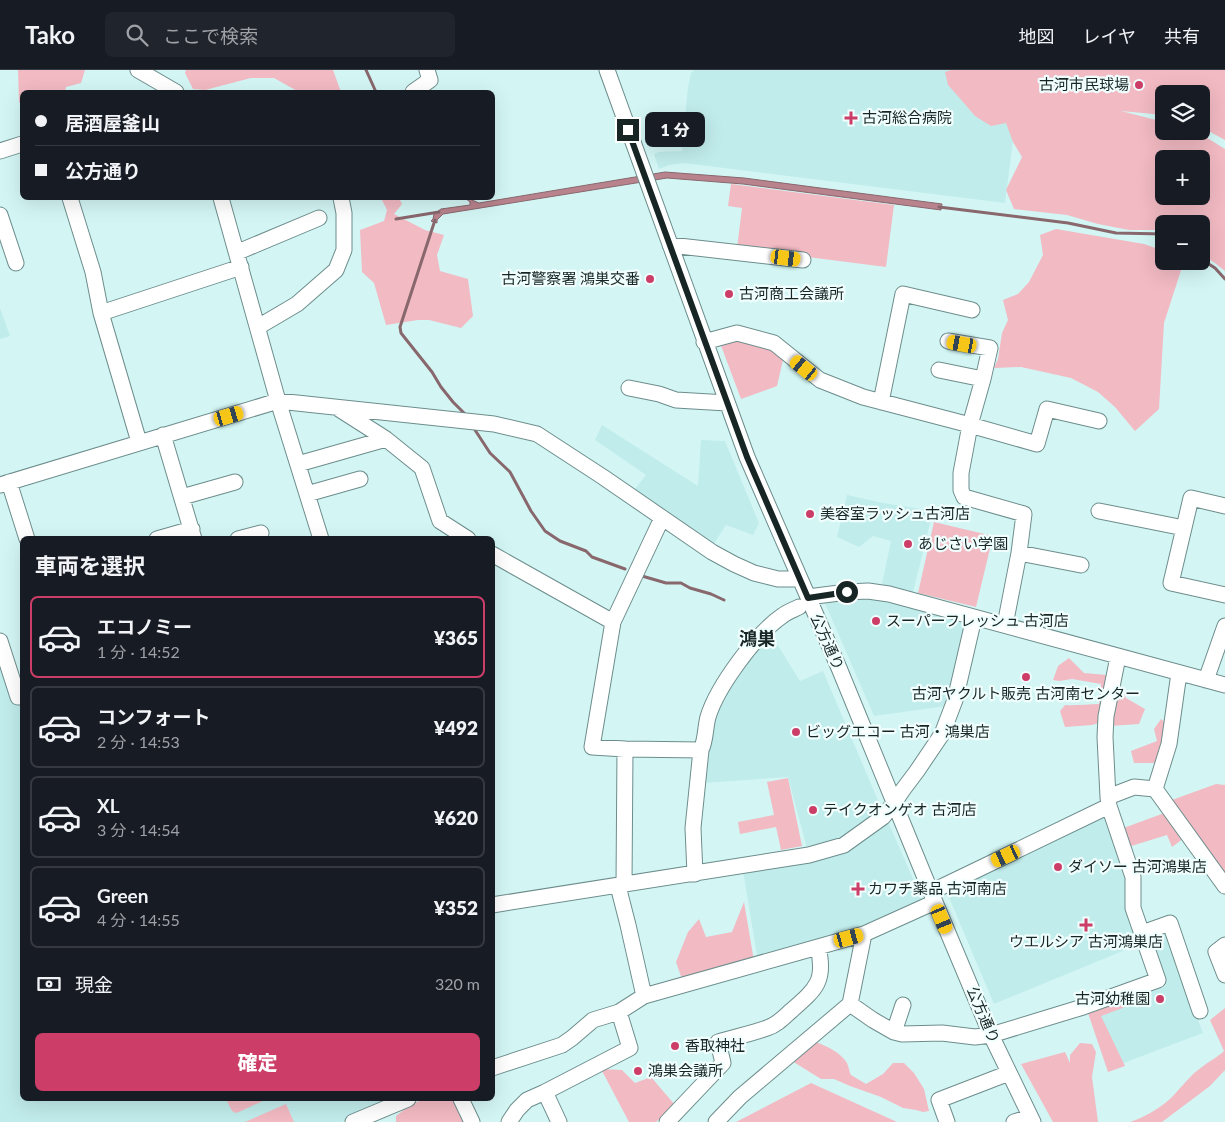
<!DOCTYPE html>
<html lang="ja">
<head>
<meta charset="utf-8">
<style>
	:root { --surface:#171b24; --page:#20242c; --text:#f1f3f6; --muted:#9ea1a6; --line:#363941; --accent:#cc3e67 }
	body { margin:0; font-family:Lato,"Noto Sans JP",sans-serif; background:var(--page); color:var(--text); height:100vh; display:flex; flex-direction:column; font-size:19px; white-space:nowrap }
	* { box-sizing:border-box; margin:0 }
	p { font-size:16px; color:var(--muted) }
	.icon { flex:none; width:28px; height:28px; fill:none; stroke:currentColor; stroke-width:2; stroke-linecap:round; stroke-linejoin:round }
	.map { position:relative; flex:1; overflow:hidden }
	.sheet { position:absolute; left:20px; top:466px; width:475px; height:565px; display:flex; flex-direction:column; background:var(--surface); border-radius:8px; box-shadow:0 5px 20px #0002 }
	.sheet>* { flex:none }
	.hud { position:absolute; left:20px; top:20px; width:475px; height:110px; border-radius:8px; box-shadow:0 5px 20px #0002; display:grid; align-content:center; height:110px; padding:0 15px; background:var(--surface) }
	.buttons { position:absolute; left:1155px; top:15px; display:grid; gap:10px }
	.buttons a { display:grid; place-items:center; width:55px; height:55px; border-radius:8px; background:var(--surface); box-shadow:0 5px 20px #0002; font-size:25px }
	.end { position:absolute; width:22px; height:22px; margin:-11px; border:6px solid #182525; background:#fff; box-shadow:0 0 0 2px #fff }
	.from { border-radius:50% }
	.bubble { position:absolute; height:35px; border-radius:8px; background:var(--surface); box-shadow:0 5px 20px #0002; font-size:16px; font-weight:800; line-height:35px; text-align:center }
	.car { position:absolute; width:15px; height:30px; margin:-15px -8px; border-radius:6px; box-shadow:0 0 4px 1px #0007; background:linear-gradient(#f5c518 24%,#345 0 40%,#f5c518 0 76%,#345 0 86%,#f5c518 0) }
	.hud b { display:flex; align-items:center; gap:18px; height:48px; font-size:19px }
	.hud b+b { border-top:1px solid var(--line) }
	.hud i { width:12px; height:12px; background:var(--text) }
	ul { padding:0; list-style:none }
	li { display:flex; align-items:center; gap:15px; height:82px; margin:0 10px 8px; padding:0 5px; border:2px solid var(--line); border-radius:8px }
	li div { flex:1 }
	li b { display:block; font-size:19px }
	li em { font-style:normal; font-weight:800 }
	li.on { border-color:var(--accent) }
	li>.icon { width:45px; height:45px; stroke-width:1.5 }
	h2 { padding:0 15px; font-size:22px; line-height:60px }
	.pay { display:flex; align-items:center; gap:12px; height:55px; padding:0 15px; font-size:19px }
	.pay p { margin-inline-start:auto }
	.cta { display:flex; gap:10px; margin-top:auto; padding:10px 15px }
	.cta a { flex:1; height:58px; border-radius:8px; background:var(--accent); color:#fff; font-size:20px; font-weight:800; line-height:58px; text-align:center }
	header { display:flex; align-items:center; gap:30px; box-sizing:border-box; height:70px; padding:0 25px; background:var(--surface); border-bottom:1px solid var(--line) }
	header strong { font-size:24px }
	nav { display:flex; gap:28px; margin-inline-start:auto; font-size:18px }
	.search { width:350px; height:45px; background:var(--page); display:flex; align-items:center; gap:12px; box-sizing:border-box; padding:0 18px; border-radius:8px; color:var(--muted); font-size:19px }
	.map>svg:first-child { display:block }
	.built { fill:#c0eceb }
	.green { fill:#f2bac3; fill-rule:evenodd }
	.water { fill:#b8838c; stroke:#88676d }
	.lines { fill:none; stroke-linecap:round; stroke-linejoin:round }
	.stream { stroke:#88676d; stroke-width:3 }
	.minor-casing { stroke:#6d8d8c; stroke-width:17 }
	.minor { stroke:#fff; stroke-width:15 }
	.route { stroke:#182525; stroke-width:6 }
	.poi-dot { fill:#cc3e67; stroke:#f0fefe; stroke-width:2 }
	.labels { text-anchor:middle; stroke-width:4.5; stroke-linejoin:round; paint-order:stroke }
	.poi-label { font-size:15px; fill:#182525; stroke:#f0fefe; text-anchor:start }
	.street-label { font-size:15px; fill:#182525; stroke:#f0fefe }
	.quarter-label { font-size:18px; font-weight:bold; fill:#182525; stroke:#f0fefe }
</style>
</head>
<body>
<header>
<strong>Tako</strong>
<div class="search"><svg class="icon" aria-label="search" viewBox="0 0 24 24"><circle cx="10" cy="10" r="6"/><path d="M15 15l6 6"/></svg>ここで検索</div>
<nav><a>地図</a><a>レイヤ</a><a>共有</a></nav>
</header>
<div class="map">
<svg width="1225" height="1052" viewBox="0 0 1225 1052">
	<rect width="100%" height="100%" fill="#d3f6f5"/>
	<path class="built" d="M694,0H960L1019,24L1005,133L684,93L669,95L659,99L654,84L659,82L682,81L688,17L691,3Z
		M0,238L10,266L0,269Z
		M602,355L698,416L701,370L725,371L759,453L753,465L726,455L713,475L632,423L646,405L595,370Z
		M847,425L883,433L933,441L913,522L882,514L891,471L873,466L859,477L837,467Z
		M851,525L893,529L968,552L947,636L874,646L824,531Z
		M769,561L800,611L823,601L883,742L843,772L808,782L788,707L704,713L706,684L715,647L726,621Z
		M0,578L22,630V1029H394L342,1052H0Z
		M1107,742L1128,806L1142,873L994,934L945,818Z
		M887,749L924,834L863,861L758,891L743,801L809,790Z
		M1165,861L1203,963L1113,997L1093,943L1166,916L1148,867Z"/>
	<path class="green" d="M18,0H85L81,13L66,17L65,22H22V35L19,32Z
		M186,0H333L341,22H299L274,8H251L205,20L193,19L185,3Z
		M951,0H1225V70L1201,57V24H1164V45L1121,41L1164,52V61H1196L1225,79V201L1215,193L1201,184V154H1164V162L1155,160H1129L1098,154L1067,145L1014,139L1006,120L1022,87L1013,72L1006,53L991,56L975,46L963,32L948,15L945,2ZM1164,89H1201V126H1164Z
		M731,114L894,135L886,197L737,178L742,138L728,136Z
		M381,128H399L402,134L394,144L425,160L444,165L437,185L440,201L468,209L473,246L461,258L429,250H418L386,255L374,213L362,202L360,160L384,151L387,140Z
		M1056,159L1144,174L1164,181V191H1184L1164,253L1159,339L1135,361L1115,337L1098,322L1071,308L1021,297L994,298L998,289L1002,263L1008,250L1003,230L1018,224L1029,212L1043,185L1040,165Z
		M737,267L784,286L777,316L741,329L720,273Z
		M934,452L993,466L976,537L918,523Z
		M1069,588L1084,603L1107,605L1109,650L1092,655L1065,657L1060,641L1065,635C1076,636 1087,634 1099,634L1101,614L1072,609L1059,611L1053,610L1058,596Z
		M1118,610L1126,628L1145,639L1139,654L1110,656Z
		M1161,649L1167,654L1155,693H1134L1131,681L1157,671L1154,659Z
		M788,708L802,776L781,780L776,757L740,764L738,752L774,745L767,712Z
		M1216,714L1225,715V808L1172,730Z
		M1167,742L1184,768L1172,777L1167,765L1128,777L1121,759Z
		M744,832L754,891L683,912L676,892L688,862L699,849L706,867L732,862Z
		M1148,918L1147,929L1101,946L1125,996L1108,1002L1087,940Z
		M1225,938V1000L1210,1016L1162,1052H1130C1145,1047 1159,1039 1171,1028C1181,1018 1190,1005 1202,997C1209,991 1217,988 1224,981L1210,950Z
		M815,972C827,976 840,982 847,993C849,997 849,1002 851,1005L866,1014L883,1004L893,993H904L914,1003L924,1019L929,1041L923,1042L916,1040L903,1038L881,1027L850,1016L834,1009H821L792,991Z
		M1080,973L1092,974L1096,982L1092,1007L1098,1052H1053L1021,994L1065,982L1070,993V985Z
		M601,999L622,1000L635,1013L651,1007L675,1035L656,1052H629Z
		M811,1013L897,1052H736Z
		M226,1029H267L239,1042L236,1043L232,1041Z
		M424,1029H449L456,1031L467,1052H396V1046L410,1035Z
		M286,1034L294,1052H245Z"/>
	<path class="water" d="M665,102L744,108L942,134L941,140L743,114L667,108L443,144L437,150V153L431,151L433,149L434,144L441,139L470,135V132L465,128H470L472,130L479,133Z"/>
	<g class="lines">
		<path class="stream" d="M366,0L376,22
			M939,137L1068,153L1116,163L1164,164
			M396,149L439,142
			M435,150L400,257L401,263L432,302L441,317L453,332L465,344
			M1201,189L1215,198L1225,209
			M475,360L490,383L510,402L531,441L545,461L560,471L586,481L592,487L625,499
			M642,506L666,513H681L690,518L711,524L724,530"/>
		<defs>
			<path id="minor" d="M138,0L176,22
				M607,0L747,387L839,598L935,832L991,965L1033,1052
				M413,22L430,10L427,0
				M0,81L22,74
				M70,128L93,202L101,243
				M221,128L278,331L321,469
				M0,145L16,193
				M670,175L803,190
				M238,182L319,148
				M258,257L297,234L336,200L344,180V143L341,128
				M948,271L990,278L983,309
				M704,272L737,263L774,273L820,310L863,327L970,355L961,403V420L964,427L1024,444L1019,483L1005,555
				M939,300L983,309L970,355L1037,374L1047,339L1099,351
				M629,318L659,324L676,330L727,333
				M881,332L903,224L972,240
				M163,365L194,469
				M386,369L422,398L440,451L468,469
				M139,372L101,243L241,197
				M298,394L386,369L339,339
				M9,412L27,469
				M0,415L278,331L494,354L537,364L603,407L712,482L734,494L754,503L778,509H799
				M307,424L360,409
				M182,427L235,412
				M1225,436L1191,428L1171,513L1225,525
				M1099,441L1184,458
				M157,469L192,459
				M238,469L261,463
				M1019,483L1081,495
				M492,484L515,497L613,552
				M808,527L847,522L868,521L889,524L1225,615
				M0,571L18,627H22
				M1206,610L1225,556
				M625,679L592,677L613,552L662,448
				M701,680C706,670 705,658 708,647C717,617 756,564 782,546C787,542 793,540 799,537
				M1155,719L1225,816
				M1108,727L1105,667L1106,646L1118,587
				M624,814L625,679L701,680L693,758L695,804
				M618,816L628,855L644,926
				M931,822L1109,736L1108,727L1134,717L1155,719L1169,674L1179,603
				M492,835L809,785L844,775L883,747L894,733L902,721L917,701L942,664L955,630L974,548
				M1142,863L1170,853L1200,941
				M1225,875L1216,882L1225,905
				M850,934L873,950L894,962L902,964L942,963L975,967L991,965L1083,937L1158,910L1133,838V807L1109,736
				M894,962L903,935
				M492,998L562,975L572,968L593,950L619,942L644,926L864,864L935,832
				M461,1029L472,1052
				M353,1052L408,1029
				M509,1052L517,1040L527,1030L545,1022
				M559,1052L545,1022L630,978L619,942
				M667,1052L723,993L718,972C734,967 751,964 767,958C777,955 784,947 792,940C816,919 826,911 818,877
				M716,1052L740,1027L850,934L864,864
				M947,1052L939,1030L1009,1003
				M1014,1052L1030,1047"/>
		</defs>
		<use href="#minor" class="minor-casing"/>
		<use href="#minor" class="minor"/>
	</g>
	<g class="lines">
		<path class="route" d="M628,60L747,387L808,528L847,522"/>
	</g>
	<g class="poi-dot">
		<circle cx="1139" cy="15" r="5"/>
		<path d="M848.5 40.5h5v5h5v5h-5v5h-5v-5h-5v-5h5z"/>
		<circle cx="650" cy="209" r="5"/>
		<circle cx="729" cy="224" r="5"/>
		<circle cx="810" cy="444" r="5"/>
		<circle cx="908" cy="474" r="5"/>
		<circle cx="876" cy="551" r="5"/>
		<circle cx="1026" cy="607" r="5"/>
		<circle cx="796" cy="662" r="5"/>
		<circle cx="813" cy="740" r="5"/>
		<circle cx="1058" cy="797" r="5"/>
		<path d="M855.5 811.5h5v5h5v5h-5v5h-5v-5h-5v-5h5z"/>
		<path d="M1083.5 847.5h5v5h5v5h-5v5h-5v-5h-5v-5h5z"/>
		<circle cx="1160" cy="929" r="5"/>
		<circle cx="675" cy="976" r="5"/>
		<circle cx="638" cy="1001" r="5"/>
	</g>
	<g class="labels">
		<g class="poi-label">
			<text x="1129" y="20" text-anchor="end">古河市民球場</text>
			<text x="862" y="53">古河総合病院</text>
			<text x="640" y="214" text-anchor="end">古河警察署 鴻巣交番</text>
			<text x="739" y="229">古河商工会議所</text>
			<text x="820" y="449">美容室ラッシュ古河店</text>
			<text x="918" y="479">あじさい学園</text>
			<text x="886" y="556">スーパーフレッシュ 古河店</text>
			<text x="1026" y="629" text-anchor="middle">古河ヤクルト販売 古河南センター</text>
			<text x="806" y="667">ビッグエコー 古河・鴻巣店</text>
			<text x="823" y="745">テイクオンゲオ 古河店</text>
			<text x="1068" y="802">ダイソー 古河鴻巣店</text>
			<text x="868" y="824">カワチ薬品 古河南店</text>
			<text x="1086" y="877" text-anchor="middle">ウエルシア 古河鴻巣店</text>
			<text x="1150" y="934" text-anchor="end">古河幼稚園</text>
			<text x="685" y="981">香取神社</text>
			<text x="648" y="1006">鴻巣会議所</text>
		</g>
		<g class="street-label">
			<text transform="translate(827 572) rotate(66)" y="5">公方通り</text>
			<text transform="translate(983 945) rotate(67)" y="5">公方通り</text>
		</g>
		<g class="quarter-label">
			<text x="757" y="575">鴻巣</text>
		</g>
	</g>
</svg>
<div class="buttons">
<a><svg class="icon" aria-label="layers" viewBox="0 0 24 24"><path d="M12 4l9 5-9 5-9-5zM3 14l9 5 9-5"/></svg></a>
<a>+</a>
<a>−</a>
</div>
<i class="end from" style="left:847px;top:522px"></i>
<i class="end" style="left:628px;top:60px"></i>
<div class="bubble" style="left:645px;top:42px;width:60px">1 分</div>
<i class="car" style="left:786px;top:188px;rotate:97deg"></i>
<i class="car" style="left:962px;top:274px;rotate:280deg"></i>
<i class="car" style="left:804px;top:298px;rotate:309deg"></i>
<i class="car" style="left:229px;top:346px;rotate:74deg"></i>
<i class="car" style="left:1006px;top:786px;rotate:245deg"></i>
<i class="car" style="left:942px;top:849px;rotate:157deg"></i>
<i class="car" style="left:849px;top:868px;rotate:75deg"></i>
<div class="hud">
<b><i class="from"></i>居酒屋釜山</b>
<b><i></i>公方通り</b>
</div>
<section class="sheet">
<h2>車両を選択</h2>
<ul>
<li class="on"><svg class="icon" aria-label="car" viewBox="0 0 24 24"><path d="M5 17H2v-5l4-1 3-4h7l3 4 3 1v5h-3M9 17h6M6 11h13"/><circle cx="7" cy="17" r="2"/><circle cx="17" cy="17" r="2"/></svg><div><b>エコノミー</b><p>1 分 · 14:52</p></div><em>¥365</em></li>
<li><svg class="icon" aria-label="car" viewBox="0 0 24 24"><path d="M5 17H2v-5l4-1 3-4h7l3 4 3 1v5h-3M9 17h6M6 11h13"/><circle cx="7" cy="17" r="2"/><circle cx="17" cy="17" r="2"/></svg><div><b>コンフォート</b><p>2 分 · 14:53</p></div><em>¥492</em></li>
<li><svg class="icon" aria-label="car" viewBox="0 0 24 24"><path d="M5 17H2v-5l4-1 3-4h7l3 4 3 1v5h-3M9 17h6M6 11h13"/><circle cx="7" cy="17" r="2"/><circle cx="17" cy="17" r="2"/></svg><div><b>XL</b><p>3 分 · 14:54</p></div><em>¥620</em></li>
<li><svg class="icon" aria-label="car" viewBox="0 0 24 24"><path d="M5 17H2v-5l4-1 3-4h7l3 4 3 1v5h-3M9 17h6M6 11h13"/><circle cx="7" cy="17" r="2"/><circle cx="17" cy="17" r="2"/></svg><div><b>Green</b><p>4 分 · 14:55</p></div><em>¥352</em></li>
</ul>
<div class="pay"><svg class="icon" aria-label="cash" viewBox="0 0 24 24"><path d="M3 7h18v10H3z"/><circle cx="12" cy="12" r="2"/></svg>現金<p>320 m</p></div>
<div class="cta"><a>確定</a></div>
</section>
</div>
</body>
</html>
